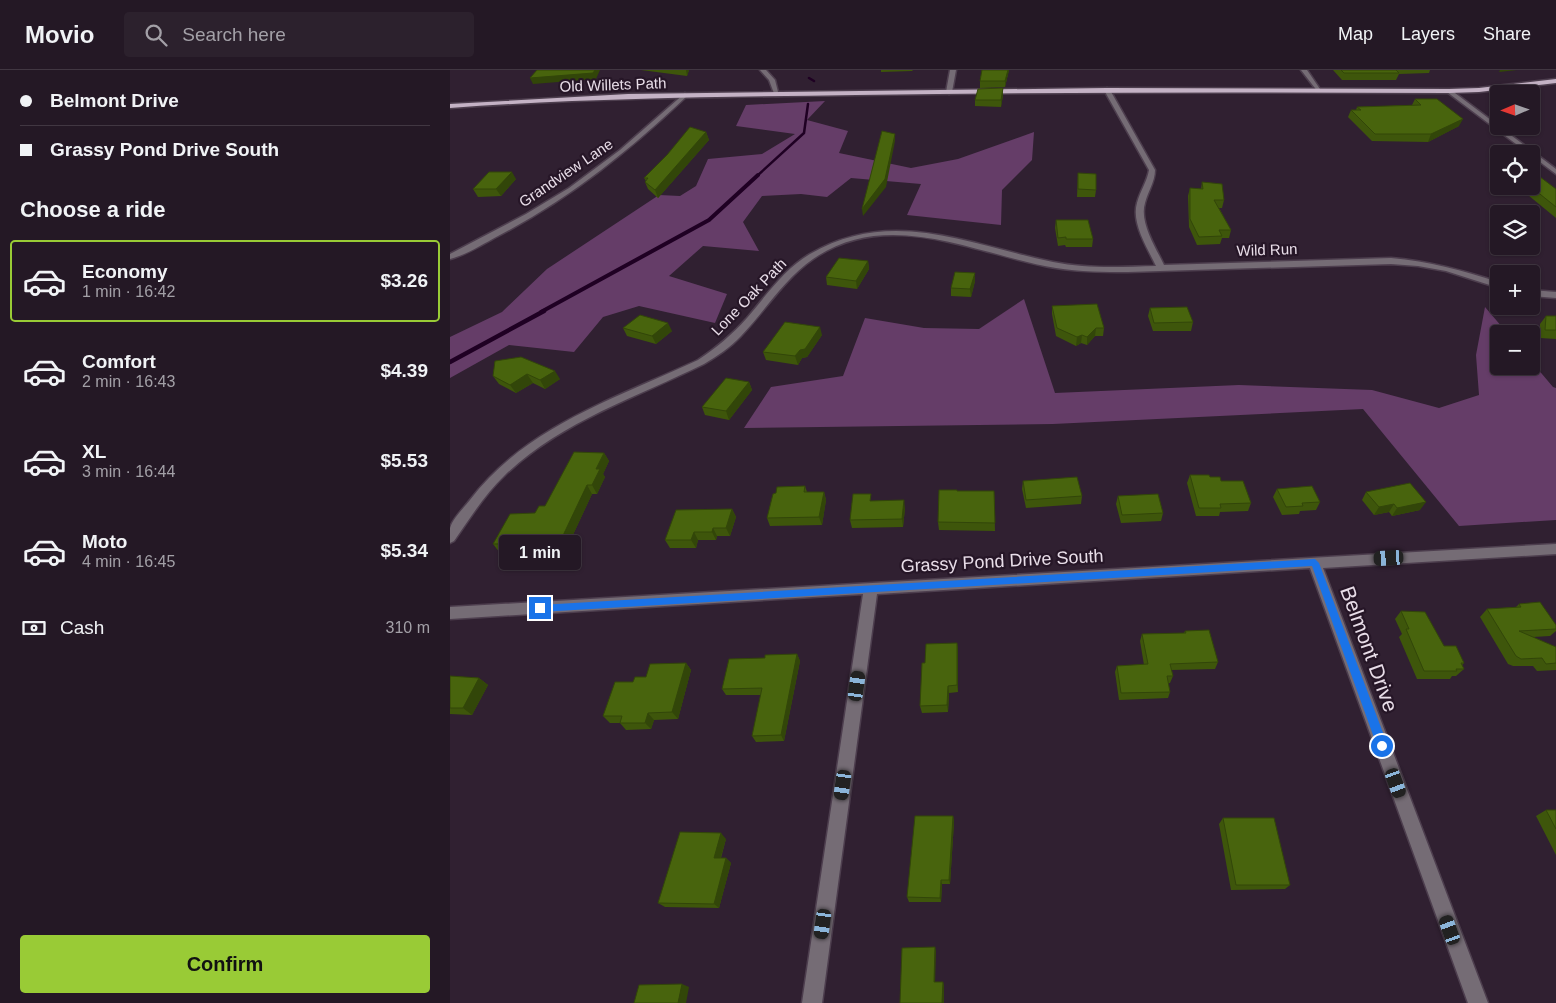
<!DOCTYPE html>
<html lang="en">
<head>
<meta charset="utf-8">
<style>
	:root { --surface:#241825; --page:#2c212d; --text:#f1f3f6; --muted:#a3a0a7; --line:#413742; --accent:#99cb36 }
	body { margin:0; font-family:Helvetica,sans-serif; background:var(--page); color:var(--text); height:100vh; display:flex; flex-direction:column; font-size:19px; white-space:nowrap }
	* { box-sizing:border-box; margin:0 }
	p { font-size:16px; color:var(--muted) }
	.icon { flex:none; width:28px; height:28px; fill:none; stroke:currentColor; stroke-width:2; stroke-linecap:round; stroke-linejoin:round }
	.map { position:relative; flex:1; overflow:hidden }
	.side { display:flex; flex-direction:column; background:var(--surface); width:450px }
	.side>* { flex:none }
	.top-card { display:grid; align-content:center; height:110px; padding:0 20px; background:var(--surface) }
	.needle { width:32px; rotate:268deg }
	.controls { position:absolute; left:1040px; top:15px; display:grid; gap:10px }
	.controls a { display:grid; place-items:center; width:50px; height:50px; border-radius:5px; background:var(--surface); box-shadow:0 1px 4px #0004,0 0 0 1px var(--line); font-size:25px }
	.end { position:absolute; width:22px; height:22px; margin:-11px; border:6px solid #1a73e8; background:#fff; box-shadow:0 0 0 2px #fff }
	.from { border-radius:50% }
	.bubble { position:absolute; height:35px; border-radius:5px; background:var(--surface); box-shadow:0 1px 4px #0004,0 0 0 1px var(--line); font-size:16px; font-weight:600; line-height:35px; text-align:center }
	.car { position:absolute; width:15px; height:30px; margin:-15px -8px; border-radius:6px; box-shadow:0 0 4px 1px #0007; background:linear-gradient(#222 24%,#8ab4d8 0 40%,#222 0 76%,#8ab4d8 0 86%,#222 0) }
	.top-card b { display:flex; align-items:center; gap:18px; height:48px; font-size:19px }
	.top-card b+b { border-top:1px solid var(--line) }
	.top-card i { width:12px; height:12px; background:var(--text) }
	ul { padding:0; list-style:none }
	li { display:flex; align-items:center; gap:15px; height:82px; margin:0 10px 8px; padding:0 10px; border:2px solid transparent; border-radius:5px }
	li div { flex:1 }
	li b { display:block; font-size:19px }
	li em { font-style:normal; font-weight:600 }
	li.current { border-color:var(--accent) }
	li>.icon { width:45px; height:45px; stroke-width:1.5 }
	h2 { padding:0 20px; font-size:22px; line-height:60px }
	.pay { display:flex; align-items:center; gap:12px; height:55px; padding:0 20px; font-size:19px }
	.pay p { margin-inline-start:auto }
	.primary-button { display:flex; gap:10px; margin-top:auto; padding:10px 20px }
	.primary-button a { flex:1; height:58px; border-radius:5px; background:var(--accent); color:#111; font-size:20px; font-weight:600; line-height:58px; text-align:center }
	header { display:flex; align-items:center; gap:30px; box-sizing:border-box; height:70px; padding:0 25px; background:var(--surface); border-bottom:1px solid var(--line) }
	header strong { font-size:24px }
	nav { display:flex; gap:28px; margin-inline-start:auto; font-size:18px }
	.search { width:350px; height:45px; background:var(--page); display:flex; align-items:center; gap:12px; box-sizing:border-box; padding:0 18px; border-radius:5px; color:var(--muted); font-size:19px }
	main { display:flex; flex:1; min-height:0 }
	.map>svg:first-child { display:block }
	.green { fill:#653d68 }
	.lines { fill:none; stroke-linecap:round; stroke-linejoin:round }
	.stream-far2 { stroke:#1f0023; stroke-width:2.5 }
	.stream-far1 { stroke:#1f0023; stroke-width:4 }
	.stream { stroke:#1f0023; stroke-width:4.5 }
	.minor-casing { stroke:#4d3e4e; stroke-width:3 }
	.major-casing { stroke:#4d3e4e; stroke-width:3 }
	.minor { fill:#756c75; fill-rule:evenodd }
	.major { fill:#c4b2c5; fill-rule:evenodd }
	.wall { fill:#3e560b }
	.shaded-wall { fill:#324609 }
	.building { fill:#48640d; stroke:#324609 }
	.route { fill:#1a73e8 }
	.labels { text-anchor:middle; stroke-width:4.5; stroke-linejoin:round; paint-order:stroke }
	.far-street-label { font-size:15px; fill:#e8dde8; stroke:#261627 }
	.street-label { font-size:18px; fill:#e8dde8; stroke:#261627 }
	.near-street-label { font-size:21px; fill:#e8dde8; stroke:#261627 }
</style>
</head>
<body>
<header>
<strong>Movio</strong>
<div class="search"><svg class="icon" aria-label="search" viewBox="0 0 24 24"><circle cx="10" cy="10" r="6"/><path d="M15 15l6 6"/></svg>Search here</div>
<nav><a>Map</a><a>Layers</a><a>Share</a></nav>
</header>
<main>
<section class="side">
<div class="top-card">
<b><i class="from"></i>Belmont Drive</b>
<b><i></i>Grassy Pond Drive South</b>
</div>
<h2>Choose a ride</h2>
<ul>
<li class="current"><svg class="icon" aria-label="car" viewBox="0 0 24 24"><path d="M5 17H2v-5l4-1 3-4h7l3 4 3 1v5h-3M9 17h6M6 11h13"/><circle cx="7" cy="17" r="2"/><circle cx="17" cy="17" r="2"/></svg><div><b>Economy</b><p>1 min · 16:42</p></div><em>$3.26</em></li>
<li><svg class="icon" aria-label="car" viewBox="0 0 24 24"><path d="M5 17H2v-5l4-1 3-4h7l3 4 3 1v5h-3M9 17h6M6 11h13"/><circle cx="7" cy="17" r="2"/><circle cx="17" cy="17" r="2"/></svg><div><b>Comfort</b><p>2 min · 16:43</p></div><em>$4.39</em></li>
<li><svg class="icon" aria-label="car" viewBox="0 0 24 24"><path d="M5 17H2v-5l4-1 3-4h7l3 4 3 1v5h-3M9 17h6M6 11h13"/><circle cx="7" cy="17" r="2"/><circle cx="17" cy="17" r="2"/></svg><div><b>XL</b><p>3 min · 16:44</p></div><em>$5.53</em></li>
<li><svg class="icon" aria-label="car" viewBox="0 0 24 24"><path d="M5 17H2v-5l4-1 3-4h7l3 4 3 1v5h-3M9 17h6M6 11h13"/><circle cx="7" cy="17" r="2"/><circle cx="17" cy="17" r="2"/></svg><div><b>Moto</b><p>4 min · 16:45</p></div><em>$5.34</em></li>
</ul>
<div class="pay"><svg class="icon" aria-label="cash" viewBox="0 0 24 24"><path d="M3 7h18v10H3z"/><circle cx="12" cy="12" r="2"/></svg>Cash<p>310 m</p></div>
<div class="primary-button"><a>Confirm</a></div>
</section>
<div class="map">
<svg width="1106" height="933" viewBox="0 0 1106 933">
	<rect width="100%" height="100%" fill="#302031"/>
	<path class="green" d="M375,31L357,50L398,61L389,83L461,98L508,89L584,62L582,90L552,120L551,155L457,145L471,114L401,108L377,127L351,124L312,126L293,152L309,181L253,176L219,206L277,224L265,253L189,236L153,247L124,282L59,275L0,308V267L52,242L97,199L209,125L230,126L246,116L258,89L312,84L345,64L286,56L296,35Z
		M574,229L605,323L789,315L922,320L989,338L1029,325L1026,285L1035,237L1058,264H1049V296H1081V291L1103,317L1106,318V450L1009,456L913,339L603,354L294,358L321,317L393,306L415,248L474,258L529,259Z"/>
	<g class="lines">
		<path class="stream-far2" d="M359,8L364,11
			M307,106L354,63L358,34"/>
		<path class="stream-far1" d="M91,242L259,150L308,105"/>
		<path class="stream" d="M0,292L94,241"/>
		<defs>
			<path id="minor" d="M310,0H316L325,10L329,26H325L319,10Z
				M500,0H506L502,22L499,24L496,22Z
				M851,0H857L872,22H868Z
				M657,18L660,20L705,100C705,112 698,121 695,133C689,152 706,178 714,195L941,188C979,191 1013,201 1049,212V218L996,201L968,196L941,194L678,202C654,202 630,202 606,198C527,185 439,136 363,189C334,209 315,241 291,266C280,278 267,286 254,294C187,327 110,352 55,405C35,424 20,448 4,471L0,473C0,468 0,462 0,458C3,448 14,438 20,430C76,356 167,328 248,290C266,278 282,265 297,248C316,226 334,199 360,184C442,136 520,175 603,192C637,199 672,197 706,196C698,179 681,153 687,133C690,121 697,112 699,100L654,20Z
				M997,20H1001L1106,99V104L997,22Z
				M235,23L237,26C179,81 119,129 48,166C33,174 16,185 0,189V184L76,144L119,118L170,80Z
				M1081,220L1106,222V228L1081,226Z
				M1106,474V484L873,498L1038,933H1018L860,498L427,524L372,933H352L413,524L0,549V537Z"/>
			<path id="major" d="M1106,9V13L1029,22L999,23C801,22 604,22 406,25C271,27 135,28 0,38V34L178,24L657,18L999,19L1029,18Z"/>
		</defs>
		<use href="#minor" class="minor-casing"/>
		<use href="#major" class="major-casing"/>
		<use href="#minor" class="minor"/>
		<use href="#major" class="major"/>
	</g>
	<path class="wall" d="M191,0H239L237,6Z
		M431,0H463L462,1L431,2Z
		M532,0H559L555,17L530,18V11Z
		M883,0H980L979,3L949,4L946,10H892Z
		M553,25L551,37L525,36V30Z
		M965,29L1009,56L978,72L922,71L898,47L901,40H906L907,37L962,35Z
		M256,62L259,70L208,128L198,119L195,112L196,111L194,108Z
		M628,103L646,120L645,127H627Z
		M66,109L51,126L28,127L23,119Z
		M752,112L774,130L772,138H769L781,160L779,168H772L770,174L747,175L739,157L738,126L740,118L751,119Z
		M1067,116H1081L1106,119V148Z
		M606,150L643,169L642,177H616L615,175L608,176L605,158Z
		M418,191L419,199L407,219L377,215L376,207Z
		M525,203V211L521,227L501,226V218Z
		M602,236L654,258L653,266H645L637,275L631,273L626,276L606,266L602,244Z
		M700,238L743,252L741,261H703L698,246Z
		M1096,246H1106V269L1090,268V254Z
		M173,258L222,261L206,274L177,266Z
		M372,265L357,287L352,288L348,295L316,290L313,282Z
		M45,291L110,309L95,319L83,313L66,323L49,314L43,306Z
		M299,312L302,320L279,350L255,345L252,337Z
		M154,383L159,391L153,404L155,407L147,424H142L114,484H95L93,481L50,483L43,474L95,436Z
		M740,405L760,407L771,411L801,433L798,441L770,442L769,446H746L737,413Z
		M573,411L632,426L631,434L576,438L572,419Z
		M355,416L357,422H374L376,430L372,455L320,456L317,448L326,423Z
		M827,419L870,432L866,440L850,441L849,444L832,445L823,427Z
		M507,421H544L545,461L489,460L488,452Z
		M916,422L970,440L942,446L939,442L924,445L912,430Z
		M668,426L713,443L711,451L671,453L666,434Z
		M422,431L455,438L453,457L402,458L400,450Z
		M282,439L286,447L280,466H267L266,470H248L246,478H220L215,470Z
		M1069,534L1106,555V561L1100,566L1083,567L1106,577V600L1087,601L1083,596H1063L1058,594L1030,547L1037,539L1066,537Z
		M951,541L994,576L1014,593L1012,595L1014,599L1006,606H1002L1000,609H967L949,567L952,564L945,549Z
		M735,561L768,592L765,599L721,600L723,606L720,613H718L720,622L718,628L669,630L665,602L667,596L694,595L690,571L692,564L734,563Z
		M507,573L508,581V622L499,623L498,642L472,643L470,636L475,593Z
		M347,584L350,591L334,671L306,672L302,666L311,625H276L272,619L315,588Z
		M236,593L241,600L228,649L204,650L201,659L176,660L170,653H160L153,646L183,612L196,607Z
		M0,606L29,608L38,615L22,645L0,644Z
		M1096,740H1106V785L1086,746Z
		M503,746L504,752L500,814H492L491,832H459L457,827Z
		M773,748L840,815L835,819L781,820L769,754Z
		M276,769L271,788H276L281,793L269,838L215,837L208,833Z"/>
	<path class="shaded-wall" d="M145,0H150L146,9L83,14L80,8Z
		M236,0H239L237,6Z
		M558,0H559L555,17V11Z
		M1050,0H1067L1049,2Z
		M553,18V25L551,37V30Z
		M1013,49L1009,56L978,72L981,64Z
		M256,62L259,70L208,128L205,120Z
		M445,64V71L436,117L413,146L412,139Z
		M62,102L66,109L51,126L46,119Z
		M418,191L419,199L407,219L406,211Z
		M525,203V211L521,227L520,219Z
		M218,253L222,261L206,274L202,266Z
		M370,257L372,265L357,287L352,288L348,295L345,286L350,280Z
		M646,258L645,266L637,275V267Z
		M632,265L631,273L626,276L627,267Z
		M105,301L110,309L95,319L90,310Z
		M77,304L83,313L66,323L60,315Z
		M299,312L302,320L279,350L276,341Z
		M154,383L159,391L153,404L155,407L147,424L142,415L146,399Z
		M137,415L142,424L114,484L108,476Z
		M374,422L376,430L372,455L369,447Z
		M454,430L455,438L453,457L452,449Z
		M976,432L970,440L942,446L947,438Z
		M944,434L939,442L924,445L929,437Z
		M282,439L286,447L280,466L276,458Z
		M263,458L267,466L266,470L262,462Z
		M244,462L248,470L246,478L241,470Z
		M507,573L508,581V622L507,615Z
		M347,584L350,591L334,671L331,665Z
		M236,593L241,600L228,649L222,642Z
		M29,608L38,615L22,645L13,638Z
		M498,616L499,623L498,642L497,635Z
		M198,643L204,650L201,659L195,653Z
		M503,746L504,752L500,814L499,810Z
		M271,763L276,769L269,793L264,788Z
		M276,788L281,793L269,838L264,834Z
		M491,810L492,814L491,832L490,828Z
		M485,877L486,881L485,915L484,912Z
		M493,912L494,915V933H492Z
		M232,914L239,917L236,933H228Z"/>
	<path class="building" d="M87,0H145L143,3L80,8Z
		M532,0H558L555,11H530Z
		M891,0H946L949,3H894Z
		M553,18L551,30H525L528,19Z
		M965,29H987L1013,49L981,64H925L901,40H911L907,37L971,35Z
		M240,57L256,62L205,120L195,112L198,108H194L217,85Z
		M432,61L445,64L435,109L412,139Z
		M1081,100L1106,119V137L1080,116H1081Z
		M39,102H62L46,119H23Z
		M628,103L646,104V120L628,119Z
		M752,112L772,114L774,130H764L781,160H769L772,166L749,167L740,149V118L753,119Z
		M606,150H638L643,169H616V167L608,168Z
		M389,188L418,191L406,211L376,207Z
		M505,202L525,203L520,219L501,218Z
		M647,234L654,258H646L637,267L632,265L627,267L607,258L602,236Z
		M737,237L743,252L704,253L700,238Z
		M190,245L218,253L202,266L173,258Z
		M1096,246H1106V260H1095Z
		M335,252L370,257L355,279L350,280L345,286L313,282Z
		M71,287L105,301L90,310L77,304L60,315L43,306L45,291Z
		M276,308L299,312L276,341L252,337Z
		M124,382L154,383L146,399H150L142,415H137L108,476H89L90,473L43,474L60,444L85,443L89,436H95Z
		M740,405H759L760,407H770L771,411H793L801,433L770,434L771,438H749Z
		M627,407L632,426L576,430L573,411Z
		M960,413L976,432L947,438L944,434L929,437L916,422Z
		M355,416L354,422H374L369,447L317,448L323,424L326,423L327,417Z
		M862,416L870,432L852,433L853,436L836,437L827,419Z
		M489,420H507V421H544L545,453L488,452Z
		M403,424H421L420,431L454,430L452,449L400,450Z
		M708,424L713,443L672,445L668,426Z
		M282,439L276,458H263L262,462H244L241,470H215L226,440Z
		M1090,532L1106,555V559L1069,561L1106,577V593L1096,594L1092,588L1071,589L1066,586L1037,539L1071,537L1069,534Z
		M951,541L975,542L994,576H1006L1014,593H1011L1014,599H1006L1007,601H974L956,559H959Z
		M759,560L768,592L720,594L723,606H717L720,622L671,623L667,596L698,594L692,564L736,563L735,561Z
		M507,573V615L498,616L497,635L470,636L472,593H475L476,574Z
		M347,584L331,665L302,666L312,618L272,619L279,589L315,588V585Z
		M236,593L222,642L198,643L195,653H170L172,646H153L165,612H183L185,607H196L200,594Z
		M0,606L29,608L13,638H0Z
		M1096,740H1106V759Z
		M465,746H503L499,810H491L490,828L457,827Z
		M773,748H824L840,815H786Z
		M230,762L271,763L264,788H276L264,834L208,833Z
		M485,877L484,912H493L492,933H450L452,878Z
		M232,914L228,933H184L189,915Z"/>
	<path class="route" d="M865,489L869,493L938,676L932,681L927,676L862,496L90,542L86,538L90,535Z"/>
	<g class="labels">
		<g class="far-street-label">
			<text transform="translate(163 15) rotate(-2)" y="5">Old Willets Path</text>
			<text transform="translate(116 103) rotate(-34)" y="5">Grandview Lane</text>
			<text transform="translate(817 180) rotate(-2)" y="5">Wild Run</text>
			<text transform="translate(299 227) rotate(-46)" y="5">Lone Oak Path</text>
		</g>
		<g class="street-label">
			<text transform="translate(552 491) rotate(-3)" y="6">Grassy Pond Drive South</text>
		</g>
		<g class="near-street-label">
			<text transform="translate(919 579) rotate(70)" y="7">Belmont Drive</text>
		</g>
	</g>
</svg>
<div class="controls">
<a><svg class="needle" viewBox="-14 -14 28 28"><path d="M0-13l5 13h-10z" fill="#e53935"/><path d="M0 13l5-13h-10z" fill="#a3a0a7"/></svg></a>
<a><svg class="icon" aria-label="locate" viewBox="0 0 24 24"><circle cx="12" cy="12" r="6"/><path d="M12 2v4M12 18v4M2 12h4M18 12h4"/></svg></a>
<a><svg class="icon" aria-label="layers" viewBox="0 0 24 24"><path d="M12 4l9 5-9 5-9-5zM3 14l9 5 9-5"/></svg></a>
<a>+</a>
<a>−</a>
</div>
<i class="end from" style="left:932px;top:676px"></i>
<i class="end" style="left:90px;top:538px"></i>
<div class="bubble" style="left:49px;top:465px;width:82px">1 min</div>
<i class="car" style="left:939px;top:488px;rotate:267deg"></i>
<i class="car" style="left:407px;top:616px;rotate:8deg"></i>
<i class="car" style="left:946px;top:713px;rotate:160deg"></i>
<i class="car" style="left:393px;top:715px;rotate:188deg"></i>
<i class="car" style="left:373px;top:854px;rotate:188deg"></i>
<i class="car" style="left:1000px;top:860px;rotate:340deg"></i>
</div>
</main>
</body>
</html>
